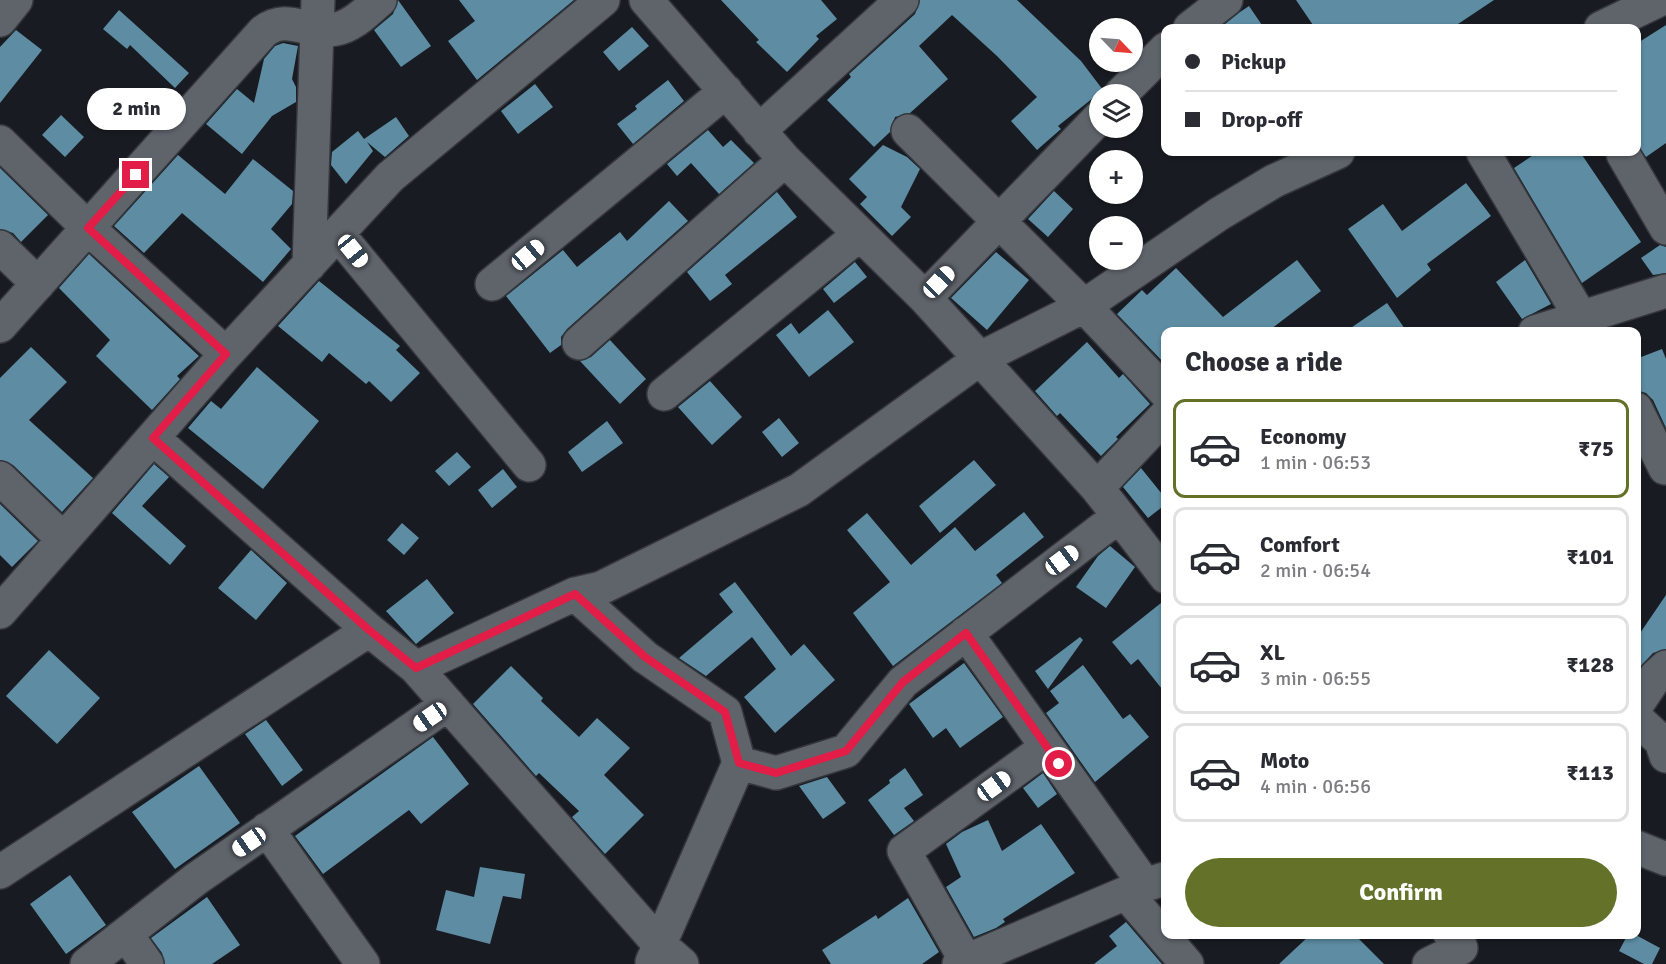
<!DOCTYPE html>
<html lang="en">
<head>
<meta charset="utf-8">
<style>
	:root { --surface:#fff; --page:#f7f7f7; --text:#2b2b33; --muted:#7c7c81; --line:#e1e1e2; --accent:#637129 }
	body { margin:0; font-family:Signika,sans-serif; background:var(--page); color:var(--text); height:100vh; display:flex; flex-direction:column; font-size:22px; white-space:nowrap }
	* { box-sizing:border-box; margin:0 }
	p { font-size:20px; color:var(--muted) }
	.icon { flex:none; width:33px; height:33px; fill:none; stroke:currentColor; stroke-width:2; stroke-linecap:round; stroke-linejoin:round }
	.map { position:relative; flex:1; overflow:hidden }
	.panel { position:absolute; left:1161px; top:327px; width:480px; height:612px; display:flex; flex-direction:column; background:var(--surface); border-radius:12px; box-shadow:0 2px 4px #0004 }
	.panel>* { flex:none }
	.top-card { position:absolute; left:1161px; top:24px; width:480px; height:132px; border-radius:12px; box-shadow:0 2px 4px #0004; display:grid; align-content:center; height:132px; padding:0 24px; background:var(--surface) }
	.needle { width:39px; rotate:115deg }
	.buttons { position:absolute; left:1089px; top:18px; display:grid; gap:12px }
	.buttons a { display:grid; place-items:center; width:54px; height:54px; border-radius:50%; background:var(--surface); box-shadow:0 2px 4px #0004; font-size:30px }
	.end { position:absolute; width:27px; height:27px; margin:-14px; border:8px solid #e11d48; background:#fff; box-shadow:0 0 0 3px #fff }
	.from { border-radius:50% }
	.bubble { position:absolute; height:42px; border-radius:21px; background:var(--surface); box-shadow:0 2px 4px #0004; font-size:20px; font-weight:800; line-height:42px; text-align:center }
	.car { position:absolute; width:18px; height:36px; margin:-18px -9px; border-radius:8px; box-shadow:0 0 4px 2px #0007; background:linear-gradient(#fff 24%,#345 0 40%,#fff 0 76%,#345 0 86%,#fff 0) }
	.top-card b { display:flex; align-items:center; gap:21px; height:57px; font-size:22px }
	.top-card b+b { border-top:2px solid var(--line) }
	.top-card i { width:15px; height:15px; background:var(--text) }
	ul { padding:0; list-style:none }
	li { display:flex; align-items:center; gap:18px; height:99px; margin:0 12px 9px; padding:0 12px; border:3px solid var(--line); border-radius:12px }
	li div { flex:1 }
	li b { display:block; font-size:22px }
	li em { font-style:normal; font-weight:800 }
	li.active { border-color:var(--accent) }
	li>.icon { width:54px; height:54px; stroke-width:1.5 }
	h2 { padding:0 24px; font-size:27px; line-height:72px }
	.action { display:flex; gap:12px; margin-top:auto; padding:12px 24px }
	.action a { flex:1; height:69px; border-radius:36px; background:var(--accent); color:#fff; font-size:24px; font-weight:800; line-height:69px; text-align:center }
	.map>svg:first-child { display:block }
	.building { fill:#5d8ca3 }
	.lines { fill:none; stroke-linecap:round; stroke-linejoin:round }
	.minor-casing { stroke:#35373c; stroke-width:36 }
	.minor { stroke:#5f646b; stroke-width:33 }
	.route { stroke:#e11d48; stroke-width:8 }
</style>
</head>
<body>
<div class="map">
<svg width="1666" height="964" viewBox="0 0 1666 964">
	<rect width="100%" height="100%" fill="#181c22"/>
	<path class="building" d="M398,0L431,46L401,67L374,30L393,14Z
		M459,0H574L477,80L448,41L475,21Z
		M721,0H821L837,19L816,36L819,39L787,72L756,42L759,40Z
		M920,0H1017L1081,61L1103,90L1058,126L1061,129L1037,150L1011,121L1037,97L997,56L952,15L919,46L948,79L910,113L895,117L890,132L874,147L827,100L851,77L849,74L915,14Z
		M1296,0H1494L1452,28H1315Z
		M1249,6L1264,28H1220L1240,12Z
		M119,10L189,73L175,88L130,45L127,49L103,29Z
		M1666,25V143L1646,157L1636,142V44Z
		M632,27L649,46L619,71L603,52Z
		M16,30L42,50L0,103V47Z
		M283,43L298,46L292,79L296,87V102L272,116L242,154L206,124L237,89L254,103L264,59L275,46Z
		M668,80L684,101L633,144L617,124L637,109L635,106Z
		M535,84L553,107L518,134L501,111Z
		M61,115L84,137L65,157L42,135Z
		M396,117L409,136L385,157L367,142L373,151L346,184L331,165L332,152L358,131L364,139Z
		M708,130L723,147L731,140L754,163L719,194L691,163L677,176L667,164Z
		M883,145L907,157L920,169L901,207L911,217L892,236L860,204L867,197L849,179Z
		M1538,152H1580L1641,242L1582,283L1514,168Z
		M178,155L225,194L253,159L293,191L292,204L271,229L291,249L263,282L182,213L144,253L114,226Z
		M0,168L48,215L21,242L13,233L0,229Z
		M1466,183L1491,216L1427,264L1431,270L1397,298L1348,229L1383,204L1402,231Z
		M1054,191L1073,209L1048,237L1028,219Z
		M777,192L797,217L725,275L732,284L710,301L687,272Z
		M669,201L688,221L567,329L561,337V345L550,353L506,296L563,250L577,267L620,232L627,241Z
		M1660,245L1666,247V273L1653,275L1641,258Z
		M996,252L1029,280L987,330L951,298Z
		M89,254L199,356L177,376L180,379L152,410L96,356L110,340L59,288Z
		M1297,260L1321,291L1267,332H1166V365L1117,314L1142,290L1147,295L1176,268L1223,317Z
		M1525,260L1551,304L1522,319L1496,282Z
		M855,262L867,277L834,303L823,289Z
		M319,281L400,346L396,350L420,373L391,402L369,381L366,384L329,353L322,362L278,326Z
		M1387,303L1407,332H1345Z
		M828,310L854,342L809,377L776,335L791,323L799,334Z
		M610,340L646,379L620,404L580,361L591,357Z
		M1087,342L1119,378L1123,374L1150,404L1116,437L1118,439L1101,456L1060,413L1057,416L1035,391Z
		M31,347L67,382L29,420L93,478L62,512L13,465L0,460V378Z
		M1662,349L1666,359V428L1653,400L1646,393L1636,390V359Z
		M257,367L319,421L263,489L188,428L211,401L221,409Z
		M710,381L742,417L712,445L678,407Z
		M779,418L799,443L782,457L762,432Z
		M607,421L623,443L582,472L568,452Z
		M457,452L471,467L449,486L435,471Z
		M974,460L996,485L940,533L919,506Z
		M154,464L169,477L142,506L186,546L170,565L112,513Z
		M1141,468L1166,499V504L1148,518L1123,487Z
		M503,469L517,487L492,508L478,490Z
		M0,504L38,541L12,567L0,555Z
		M1024,512L1044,537L996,575L1002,583L893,666L853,613L890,582L847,530L867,513L911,565L955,527L975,551Z
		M402,523L419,538L404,555L387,540Z
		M1110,546L1135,567L1106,608L1076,587L1098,556Z
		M251,550L287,583L256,620L218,588Z
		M427,579L454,613L416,644L386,611Z
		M735,582L791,656L804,644L835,680L775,733L744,697L776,669L752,637L706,676L679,658L733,612L719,594Z
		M1666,595V649L1653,653L1636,671V639Z
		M1166,599V694L1138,659L1131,665L1112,642Z
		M1080,637L1083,640L1048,689L1035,671Z
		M49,650L100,698L57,744L6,696Z
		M964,663L1003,717L960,748L946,728L933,738L909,704Z
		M1083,665L1123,719L1130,714L1149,737L1095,782L1046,713L1059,703L1050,691Z
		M511,666L543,698L541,701L579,737L597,718L630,748L604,775L644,815L605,854L572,817L579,811L539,773L536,776L473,704Z
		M266,720L303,770L282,786L245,734Z
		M433,737L469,784L421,824L409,810L323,874L295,836Z
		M199,766L240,823L175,869L132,812Z
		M905,768L923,795L904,808L914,821L894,835L868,800L890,783L889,780Z
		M1043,773L1057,794L1038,808L1023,788Z
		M827,777L846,803L823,819L799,786Z
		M988,820L1002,851L1041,824L1075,873L1003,919L1005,922L996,928L974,937L946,887L961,877L946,844L962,832Z
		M480,867L525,874L521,899L503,896L490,944L436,930L446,890L474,897Z
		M70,875L106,925L66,954L30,904Z
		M207,897L240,945L212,964H165L162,953L151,938Z
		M908,898L939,952L922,964H831L822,950L876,915L878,919Z
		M1126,922L1162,964H1094L1117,946L1109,936Z
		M1311,934H1354L1384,964H1279Z
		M1628,934H1634L1660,948L1652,964H1644L1619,951Z"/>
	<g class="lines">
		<defs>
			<path id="minor" d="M646,0L785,160L925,298L1097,488L1166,415
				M0,20L16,0
				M1190,28L1226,0
				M1601,28L1659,0
				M1121,94L1166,49
				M759,131L902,0
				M908,131L1084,306L1166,393
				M0,142L88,228L226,354
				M1483,152L1580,316
				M1623,154L1666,228
				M338,234L529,465
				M0,247L38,284
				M309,265L318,0
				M492,284L726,91
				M925,298L1100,117
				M0,326L263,32C287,12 308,35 336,29C353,26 368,10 380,0
				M1535,332L1666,291
				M579,343L785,160
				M664,394L860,234
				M1636,409L1665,468
				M153,438L369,630L416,668L659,944L682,964
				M0,478L63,539
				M1119,516L1166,577
				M575,594L645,657L725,712L739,763
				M0,612L226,354L390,177L603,0
				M966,633L1145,885
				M416,668L575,594L601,588L799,490L981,358L1084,306L1219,214L1274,181L1338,152
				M1636,706L1656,676L1666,667
				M1636,718L1661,741L1666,756
				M267,829L363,964
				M1636,847L1666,859
				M0,872L369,630
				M1126,893L1187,964
				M126,934L147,964
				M966,961L904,851L1047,747
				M652,962L739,763L776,773L846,751L903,682L1119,516L1097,488
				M87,964L196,879L448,704
				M959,964L1145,885L1164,879
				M1429,964L1461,948L1450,934"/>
		</defs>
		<use href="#minor" class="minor-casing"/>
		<use href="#minor" class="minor"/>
	</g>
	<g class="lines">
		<path class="route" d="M136,175L88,228L226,354L153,438L369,630L416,668L575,594L645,657L725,712L739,763L776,773L846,751L903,682L966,633L1059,764"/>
	</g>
</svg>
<div class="buttons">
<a><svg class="needle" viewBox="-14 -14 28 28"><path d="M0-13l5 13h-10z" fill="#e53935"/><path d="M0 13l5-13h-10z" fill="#7c7c81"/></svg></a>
<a><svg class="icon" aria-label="layers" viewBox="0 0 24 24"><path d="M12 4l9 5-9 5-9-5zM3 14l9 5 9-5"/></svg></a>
<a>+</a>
<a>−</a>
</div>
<i class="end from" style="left:1059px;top:764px"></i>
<i class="end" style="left:136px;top:175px"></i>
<div class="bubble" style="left:87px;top:88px;width:99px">2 min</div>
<i class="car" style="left:353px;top:251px;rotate:141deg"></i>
<i class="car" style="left:528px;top:255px;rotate:50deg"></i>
<i class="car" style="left:939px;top:282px;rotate:44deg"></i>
<i class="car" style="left:1062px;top:560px;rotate:53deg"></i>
<i class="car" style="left:430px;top:717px;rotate:235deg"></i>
<i class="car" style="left:994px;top:786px;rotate:54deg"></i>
<i class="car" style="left:249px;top:842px;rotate:235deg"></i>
<div class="top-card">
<b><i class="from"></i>Pickup</b>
<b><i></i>Drop-off</b>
</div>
<section class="panel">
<h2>Choose a ride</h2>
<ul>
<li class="active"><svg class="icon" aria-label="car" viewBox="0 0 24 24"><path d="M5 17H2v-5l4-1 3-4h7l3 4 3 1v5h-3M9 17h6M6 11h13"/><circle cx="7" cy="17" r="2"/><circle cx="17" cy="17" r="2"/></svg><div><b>Economy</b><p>1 min · 06:53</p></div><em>₹75</em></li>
<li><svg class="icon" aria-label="car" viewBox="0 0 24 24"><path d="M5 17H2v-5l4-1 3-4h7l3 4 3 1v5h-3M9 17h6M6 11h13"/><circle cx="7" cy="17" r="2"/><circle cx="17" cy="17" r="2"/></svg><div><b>Comfort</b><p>2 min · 06:54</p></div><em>₹101</em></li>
<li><svg class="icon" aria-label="car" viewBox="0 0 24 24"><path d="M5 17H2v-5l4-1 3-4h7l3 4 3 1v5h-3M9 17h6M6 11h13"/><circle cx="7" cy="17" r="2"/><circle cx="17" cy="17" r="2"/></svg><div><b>XL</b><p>3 min · 06:55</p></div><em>₹128</em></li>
<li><svg class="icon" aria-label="car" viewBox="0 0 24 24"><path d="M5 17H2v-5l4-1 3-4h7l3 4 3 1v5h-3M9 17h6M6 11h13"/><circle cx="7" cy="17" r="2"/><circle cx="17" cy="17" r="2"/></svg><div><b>Moto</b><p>4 min · 06:56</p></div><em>₹113</em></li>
</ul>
<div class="action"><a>Confirm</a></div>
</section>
</div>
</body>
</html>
